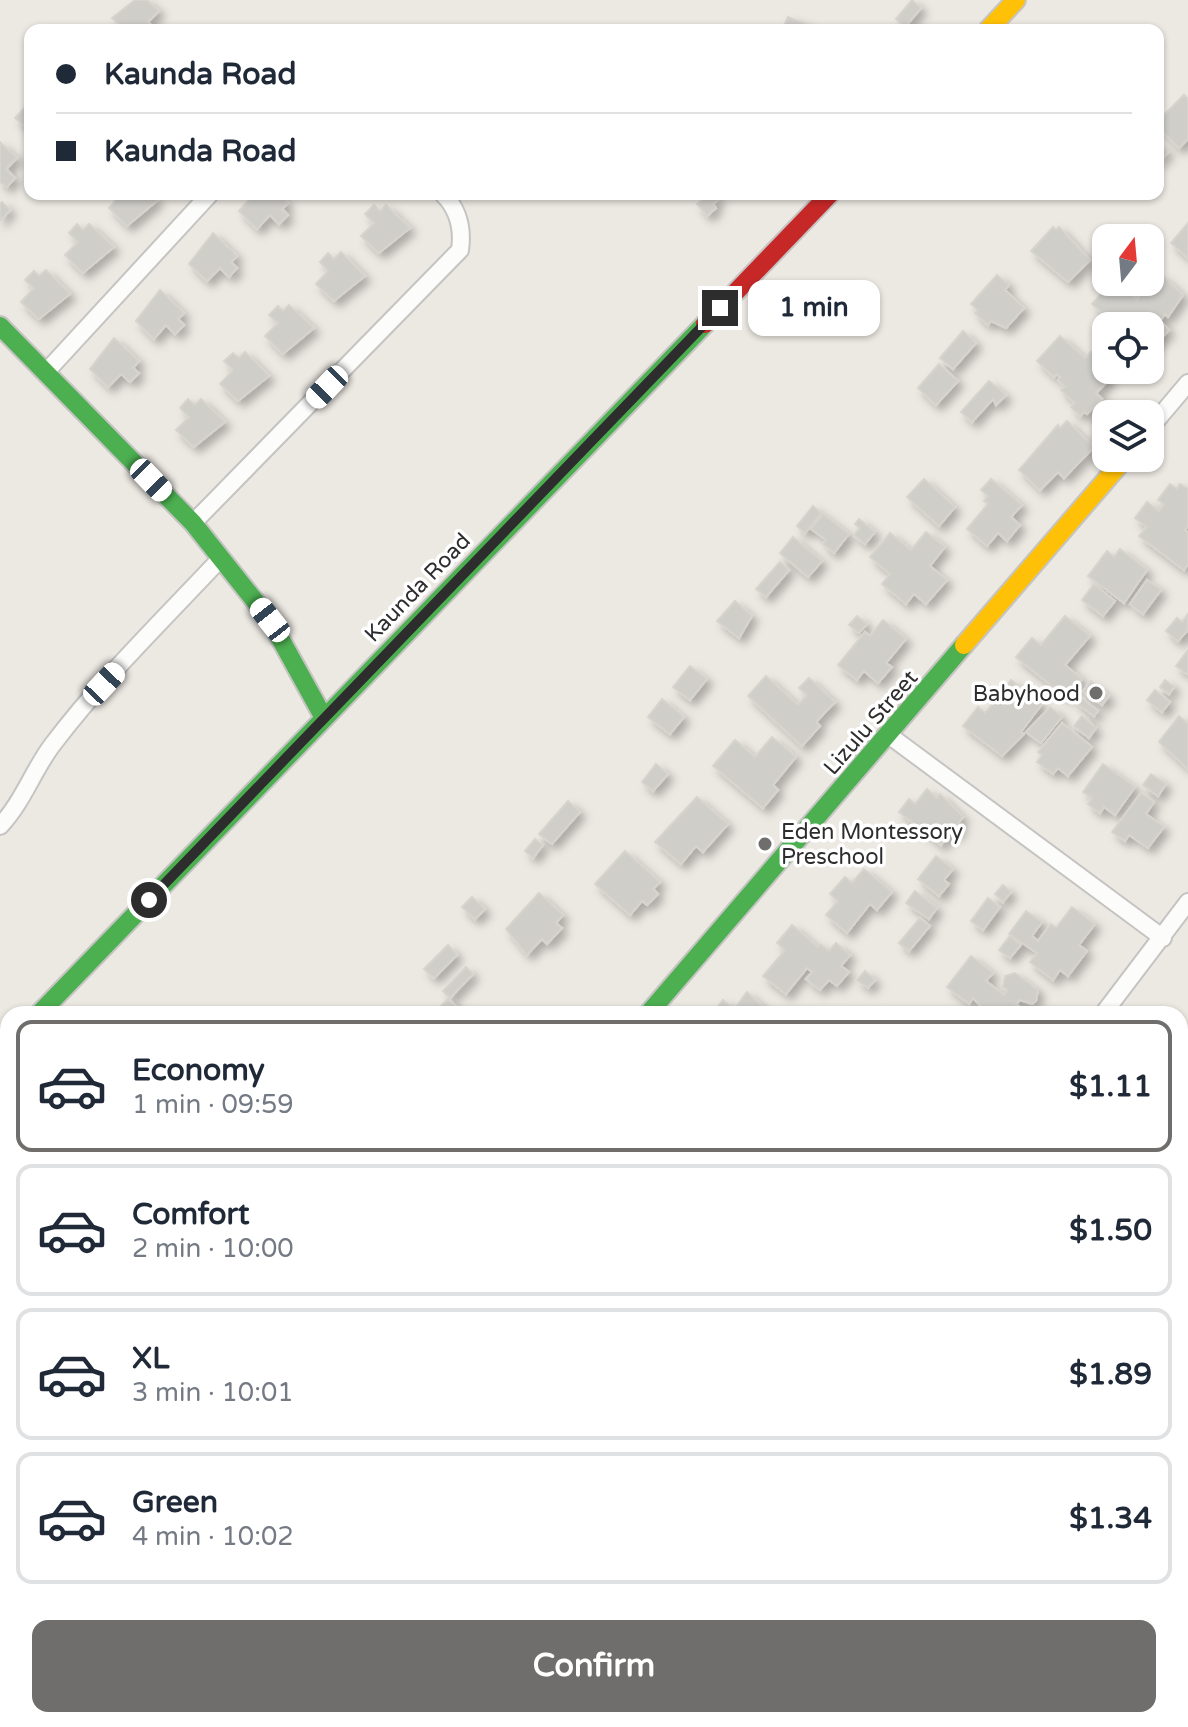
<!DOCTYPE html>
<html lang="en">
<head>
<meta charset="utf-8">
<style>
	:root { --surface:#fff; --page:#f6f6f7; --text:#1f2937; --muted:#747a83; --line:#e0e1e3; --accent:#706e6c }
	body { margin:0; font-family:"Varela Round",sans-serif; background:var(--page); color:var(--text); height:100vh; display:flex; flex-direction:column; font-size:30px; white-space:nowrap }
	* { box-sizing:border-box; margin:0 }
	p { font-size:26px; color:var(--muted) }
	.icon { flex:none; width:44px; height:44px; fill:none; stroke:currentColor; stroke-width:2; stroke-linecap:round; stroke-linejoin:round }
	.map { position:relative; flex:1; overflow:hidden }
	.details { position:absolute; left:0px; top:1006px; width:1188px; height:722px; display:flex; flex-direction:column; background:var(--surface); border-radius:24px 24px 0 0; box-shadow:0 2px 6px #0004 }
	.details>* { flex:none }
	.top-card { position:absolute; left:24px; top:24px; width:1140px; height:176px; border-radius:16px; box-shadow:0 2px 6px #0004; display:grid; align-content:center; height:176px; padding:0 32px; background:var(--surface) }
	.needle { width:52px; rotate:16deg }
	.controls { position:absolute; left:1092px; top:224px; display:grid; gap:16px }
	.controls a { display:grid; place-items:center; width:72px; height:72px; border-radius:16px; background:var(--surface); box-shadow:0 2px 6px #0004; font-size:40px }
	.end { position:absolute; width:36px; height:36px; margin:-18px; border:10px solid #2d2d2d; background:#fff; box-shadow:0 0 0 4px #fff }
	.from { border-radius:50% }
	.bubble { position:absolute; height:56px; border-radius:16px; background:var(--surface); box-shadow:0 2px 6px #0004; font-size:26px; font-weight:700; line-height:56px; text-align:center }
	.car { position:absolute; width:24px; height:48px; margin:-24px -12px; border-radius:10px; box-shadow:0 0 6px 2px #0007; background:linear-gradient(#fff 24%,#345 0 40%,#fff 0 76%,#345 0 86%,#fff 0) }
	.top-card b { display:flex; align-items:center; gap:28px; height:76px; font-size:30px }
	.top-card b+b { border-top:2px solid var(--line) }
	.top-card i { width:20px; height:20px; background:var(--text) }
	ul { padding:14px 0 0; list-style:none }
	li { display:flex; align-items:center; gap:24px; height:132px; margin:0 16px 12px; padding:0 16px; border:4px solid var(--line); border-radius:16px }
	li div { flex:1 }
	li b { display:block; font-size:30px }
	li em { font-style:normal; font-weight:700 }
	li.active { border-color:var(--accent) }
	li>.icon { width:72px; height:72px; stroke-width:1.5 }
	.primary-button { display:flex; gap:16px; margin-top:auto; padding:16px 32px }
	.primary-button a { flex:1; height:92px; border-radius:16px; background:var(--accent); color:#fff; font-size:32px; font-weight:700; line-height:92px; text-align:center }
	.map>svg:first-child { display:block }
	.building { fill:#d0cec9; stroke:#d7d4ce; stroke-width:2; filter:url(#shadow) }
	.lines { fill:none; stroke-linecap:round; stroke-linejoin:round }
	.street-casing { stroke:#c5c4c3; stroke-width:20 }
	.fast-casing { stroke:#c5c4c3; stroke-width:22 }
	.slow-casing { stroke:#c5c4c3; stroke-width:22 }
	.jam-casing { stroke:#c5c4c3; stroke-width:22 }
	.street { stroke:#fcfcfb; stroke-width:16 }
	.fast { stroke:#4caf50; stroke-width:18 }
	.slow { stroke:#ffc107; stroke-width:18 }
	.jam { stroke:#c62828; stroke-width:18 }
	.route { stroke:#2d2d2d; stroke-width:10 }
	.poi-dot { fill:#706e6c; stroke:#fff; stroke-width:3 }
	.labels { text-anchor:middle; stroke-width:7; stroke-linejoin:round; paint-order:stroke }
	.street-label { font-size:22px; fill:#2d2d2d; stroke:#fff }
	.poi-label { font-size:22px; fill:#2d2d2d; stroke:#fff; text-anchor:end }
</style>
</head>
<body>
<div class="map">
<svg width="1188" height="1727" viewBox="0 0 1188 1727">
	<defs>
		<filter id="shadow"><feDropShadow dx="5.5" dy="5.5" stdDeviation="4" flood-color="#0004"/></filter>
	</defs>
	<rect width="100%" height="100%" fill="#ece8e2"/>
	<path class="building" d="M135,0H147L159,11L148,22L156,30H125L112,18Z
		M912,0L921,8L905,27L896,19Z
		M788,17L808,25L806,30H782Z
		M1184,95L1188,99V139L1179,148L1158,127V121Z
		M27,105L30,108V131L15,118Z
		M0,142L17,158L6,169L15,178L7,187L0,182Z
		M1158,143L1168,152L1158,163Z
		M121,194H151L158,200L127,226L109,208Z
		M254,194H278L288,203L282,209L288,215L279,224L270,215L257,229L239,211Z
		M710,194L720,198L713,204L716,208L707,216L697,204Z
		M2,202L10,210L0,221V204Z
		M374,205L380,211L386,205L410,228L379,253L361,236L374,223L365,214Z
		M1188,223V258L1171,243Z
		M77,224L83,230L89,224L114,247L83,273L65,255L78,242L69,233Z
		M1053,227L1056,230L1059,227L1090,260L1068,282L1031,251Z
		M213,233L237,256L231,262L237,268L229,277L220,268L207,281L189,264Z
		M341,252L365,276L334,301L316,284L328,271L320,262L328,253L334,259Z
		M46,270L70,294L39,319L21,302L34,288L25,280L34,271L39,276Z
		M997,275L1009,285L1005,290L1024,308L1006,328L991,321L988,325L975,313L978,310L971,304Z
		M1161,275L1183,295L1168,317L1165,314L1160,321L1169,330L1155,345L1150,340V326H1117L1092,304L1112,282H1117L1137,300L1149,282L1152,284Z
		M160,290L184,313L178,319L184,325L175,334L166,325L154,339L136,321Z
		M289,305L314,328L283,354L265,336L278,323L269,315L278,306L283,311Z
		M963,331L976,343L953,369L940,358Z
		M1060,336L1085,358L1091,352L1106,367L1103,372L1110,379L1096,393L1102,399L1087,414L1084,412L1080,416L1071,407L1075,403L1061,390L1065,387L1058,380L1060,377L1057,374L1054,377L1037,361Z
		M114,338L139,361L133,368L139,373L130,382L121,374L108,387L90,369Z
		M245,352L269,376L238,401L220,384L233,370L224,361L233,353L239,358Z
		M939,364L958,381L936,405L918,388Z
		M989,381L1006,395L996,405L993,399L972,422L961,412Z
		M188,399L195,405L201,399L225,422L194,447L176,430L189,417L180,408Z
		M1067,421L1094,447L1064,478L1058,472L1040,490L1019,470L1058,425L1060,428Z
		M924,479L955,507L939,526L907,497Z
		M991,479L1022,505L1011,517L1020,525L1007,541L998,533L987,546L967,529L988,504L984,501L988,496L981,490Z
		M1170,484L1177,489L1180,484L1188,489V526L1185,530L1188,533V564L1184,570L1139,536L1147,527L1135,518L1147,502L1159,511L1164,504L1158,500Z
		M813,506L821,513L805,533L797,526Z
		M823,514L849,534L834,553L823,544L826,540L811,529Z
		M859,519L875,532L865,544L854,535L860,528L855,524Z
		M926,532L945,547L930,566L947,580L926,604L914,594L906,604L882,584L890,574L870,557L890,533L911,550Z
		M793,537L822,561L808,577L780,553Z
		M1120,549L1147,570L1124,603L1088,576L1107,551L1114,557Z
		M780,562L789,570L766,597L756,589Z
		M1147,580L1161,590L1143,614L1130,604Z
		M1094,584L1115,601L1103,616L1082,600Z
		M735,601L752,616L739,638L717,621Z
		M1188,614V630L1178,641L1166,631L1177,618L1182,622Z
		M857,616L867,624L859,633L849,625Z
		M1065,616L1090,636L1065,665L1082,679L1067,698L1016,657L1032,638L1041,645Z
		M883,620L906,639L886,663L892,667L878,683L864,671L857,680L838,665L865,632L870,636Z
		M1188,650V673L1187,674L1176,666Z
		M690,666L707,679L690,700L673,687Z
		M766,676L798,705L807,695L799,688L809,678L835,702L816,722L820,726L802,746L748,696Z
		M1011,680L1042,704L1021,732L1024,734L1002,756L963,726L978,707L985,713Z
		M1165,680L1174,687L1169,694L1160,687Z
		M1091,681L1109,696L1102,705L1083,691Z
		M1155,690L1170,702L1162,712L1147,700Z
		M1078,695L1098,711L1094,716L1074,701Z
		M662,699L684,717L670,734L648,717Z
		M1050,707L1062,717L1041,743L1026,732Z
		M1082,716L1096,728L1089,738L1074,726Z
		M1179,716L1188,724V769L1159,742Z
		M1062,723L1092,747L1068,776L1058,768L1053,774L1037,762L1042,755L1038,752Z
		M772,737L796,757L773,785L778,790L763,808L713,766L735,740L755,757Z
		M656,764L668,774L653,791L642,782Z
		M1103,764L1135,787L1115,815L1104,807L1100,813L1088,804L1092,798L1083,792Z
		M1151,774L1166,784L1158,796L1143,785Z
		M927,789L937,798L940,794L963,817L957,825L961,828L955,835L951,832L941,845L899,812L909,799L915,804Z
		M1141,793L1154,802L1146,814L1164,827L1148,848L1129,835L1125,841L1112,832Z
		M697,797L728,824L703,852L696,846L681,864L655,842Z
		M568,801L580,812L552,844L539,834Z
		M535,839L543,845L533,858L525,851Z
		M625,851L660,882L653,889L658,894L647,905L642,901L630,915L595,884Z
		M936,856L953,869L944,880L949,884L939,896L918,879Z
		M864,869L892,892L877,910L870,904L847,933L826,915L838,901L830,894L845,877L852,883Z
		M1003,885L1011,892L1003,902L995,894Z
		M915,891L937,908L929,919L906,903Z
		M539,893L563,915L556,923L562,928L547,944L542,939L527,955L506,929Z
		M472,897L485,909L475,919L462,907Z
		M988,898L1000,907L983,930L971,921Z
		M1072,907L1095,924L1079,945L1087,951L1068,976L1060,970L1053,980L1030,962L1037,953L1009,934L1026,911L1042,922L1032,936L1038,941L1051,924L1056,928Z
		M920,918L930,926L909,951L899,943Z
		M792,925L818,947L820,944L829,951L836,943L850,955L841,966L849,972L837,986L829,980L820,990L806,979L812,972L807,968L786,994L763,976L785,950L777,943Z
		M1010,936L1021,945L1010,958L999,950Z
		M448,945L457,955L434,978L424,969Z
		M971,956L993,973L986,981L1004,995L1008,990L1003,987L1005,976L1015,973L1038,990L1036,1001L1032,1004L1020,1000L1016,1004L1029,1014H989L973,998L969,1004L947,987Z
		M466,967L473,974L450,998L443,991Z
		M865,971L875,980L868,988L857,980Z
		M747,992L771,1014H712L723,1000L734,1009Z
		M448,999L458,1008L452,1014L440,1007Z
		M1180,1135L1188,1141L1185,1150L1180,1147Z
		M4,1481L8,1485V1502L0,1496Z
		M1,1586L8,1592V1625L0,1634Z
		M1186,1607H1188V1627L1183,1626Z
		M1183,1629L1188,1630V1646L1180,1645Z
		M1180,1689L1188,1691V1723L1182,1721L1185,1706L1180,1705Z
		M139,1720H143L152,1727H134Z
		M258,1720H276L270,1727Z
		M439,1720H477L471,1727L463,1722L460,1727H449Z
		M583,1720H588L597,1727H578Z
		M633,1720H682L677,1727H628Z
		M716,1720H735L730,1727H711Z"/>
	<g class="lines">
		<defs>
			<path id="street" d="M46,372L210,194
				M1150,428L1188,383
				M193,523L460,250C463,229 458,209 443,194
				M890,736L1163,938
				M0,826C23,802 33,770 53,744C103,678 164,619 221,558
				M1103,1014L1188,902
				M231,1720L240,1727
				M37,1727L42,1720
				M546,1727L551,1720"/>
			<path id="fast" d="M0,326L193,523L270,620L324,718
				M39,1014L705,324
				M648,1014L964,645
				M0,1054L8,1046"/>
			<path id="slow" d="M988,30L1016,0
				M964,645L1125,458"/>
			<path id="jam" d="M705,324L830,194"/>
		</defs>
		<use href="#street" class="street-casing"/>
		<use href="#fast" class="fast-casing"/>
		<use href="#slow" class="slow-casing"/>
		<use href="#jam" class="jam-casing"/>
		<use href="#street" class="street"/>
		<use href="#fast" class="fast"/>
		<use href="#slow" class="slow"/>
		<use href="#jam" class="jam"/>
	</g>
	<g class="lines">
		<path class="route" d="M149,900L720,308"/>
	</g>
	<g class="poi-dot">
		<circle cx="1096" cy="693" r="8"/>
		<circle cx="765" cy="844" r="8"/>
	</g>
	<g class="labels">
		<g class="street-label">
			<text transform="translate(417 587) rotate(-46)" y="8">Kaunda Road</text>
			<text transform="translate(870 722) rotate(-49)" y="8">Lizulu Street</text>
		</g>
		<g class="poi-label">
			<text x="1080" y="701">Babyhood</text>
			<text x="781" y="839" text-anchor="start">Eden Montessory<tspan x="781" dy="25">Preschool</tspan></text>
		</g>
	</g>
</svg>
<div class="controls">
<a><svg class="needle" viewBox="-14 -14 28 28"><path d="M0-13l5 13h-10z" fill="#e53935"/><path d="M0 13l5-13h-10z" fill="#747a83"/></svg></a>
<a><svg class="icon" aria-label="locate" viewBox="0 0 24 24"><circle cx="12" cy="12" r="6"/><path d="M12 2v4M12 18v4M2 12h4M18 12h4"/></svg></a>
<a><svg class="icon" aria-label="layers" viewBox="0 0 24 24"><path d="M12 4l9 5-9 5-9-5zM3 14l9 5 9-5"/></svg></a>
</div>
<i class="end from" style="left:149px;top:900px"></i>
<i class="end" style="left:720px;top:308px"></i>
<div class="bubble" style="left:748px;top:280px;width:132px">1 min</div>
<i class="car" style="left:327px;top:387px;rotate:224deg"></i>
<i class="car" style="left:151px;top:480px;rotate:136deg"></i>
<i class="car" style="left:270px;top:620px;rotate:322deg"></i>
<i class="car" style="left:104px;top:684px;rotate:43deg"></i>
<div class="top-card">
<b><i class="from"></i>Kaunda Road</b>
<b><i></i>Kaunda Road</b>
</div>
<section class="details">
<ul>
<li class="active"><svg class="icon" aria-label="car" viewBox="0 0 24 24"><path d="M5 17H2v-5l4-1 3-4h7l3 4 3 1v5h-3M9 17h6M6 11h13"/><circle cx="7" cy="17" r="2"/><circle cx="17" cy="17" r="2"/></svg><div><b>Economy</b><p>1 min · 09:59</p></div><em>$1.11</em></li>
<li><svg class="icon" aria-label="car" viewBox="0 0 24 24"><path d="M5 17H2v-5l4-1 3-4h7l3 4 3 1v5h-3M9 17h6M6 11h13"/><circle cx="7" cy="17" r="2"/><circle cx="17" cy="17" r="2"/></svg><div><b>Comfort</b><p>2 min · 10:00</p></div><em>$1.50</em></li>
<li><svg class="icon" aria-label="car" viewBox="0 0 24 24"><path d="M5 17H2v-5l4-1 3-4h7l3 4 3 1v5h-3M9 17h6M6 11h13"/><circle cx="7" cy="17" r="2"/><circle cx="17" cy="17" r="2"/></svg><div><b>XL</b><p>3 min · 10:01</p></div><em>$1.89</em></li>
<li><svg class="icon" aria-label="car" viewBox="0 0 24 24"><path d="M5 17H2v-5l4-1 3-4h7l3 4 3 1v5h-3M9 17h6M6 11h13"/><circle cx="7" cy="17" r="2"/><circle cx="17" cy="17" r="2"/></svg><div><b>Green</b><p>4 min · 10:02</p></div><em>$1.34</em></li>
</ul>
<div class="primary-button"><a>Confirm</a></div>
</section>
</div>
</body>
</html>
